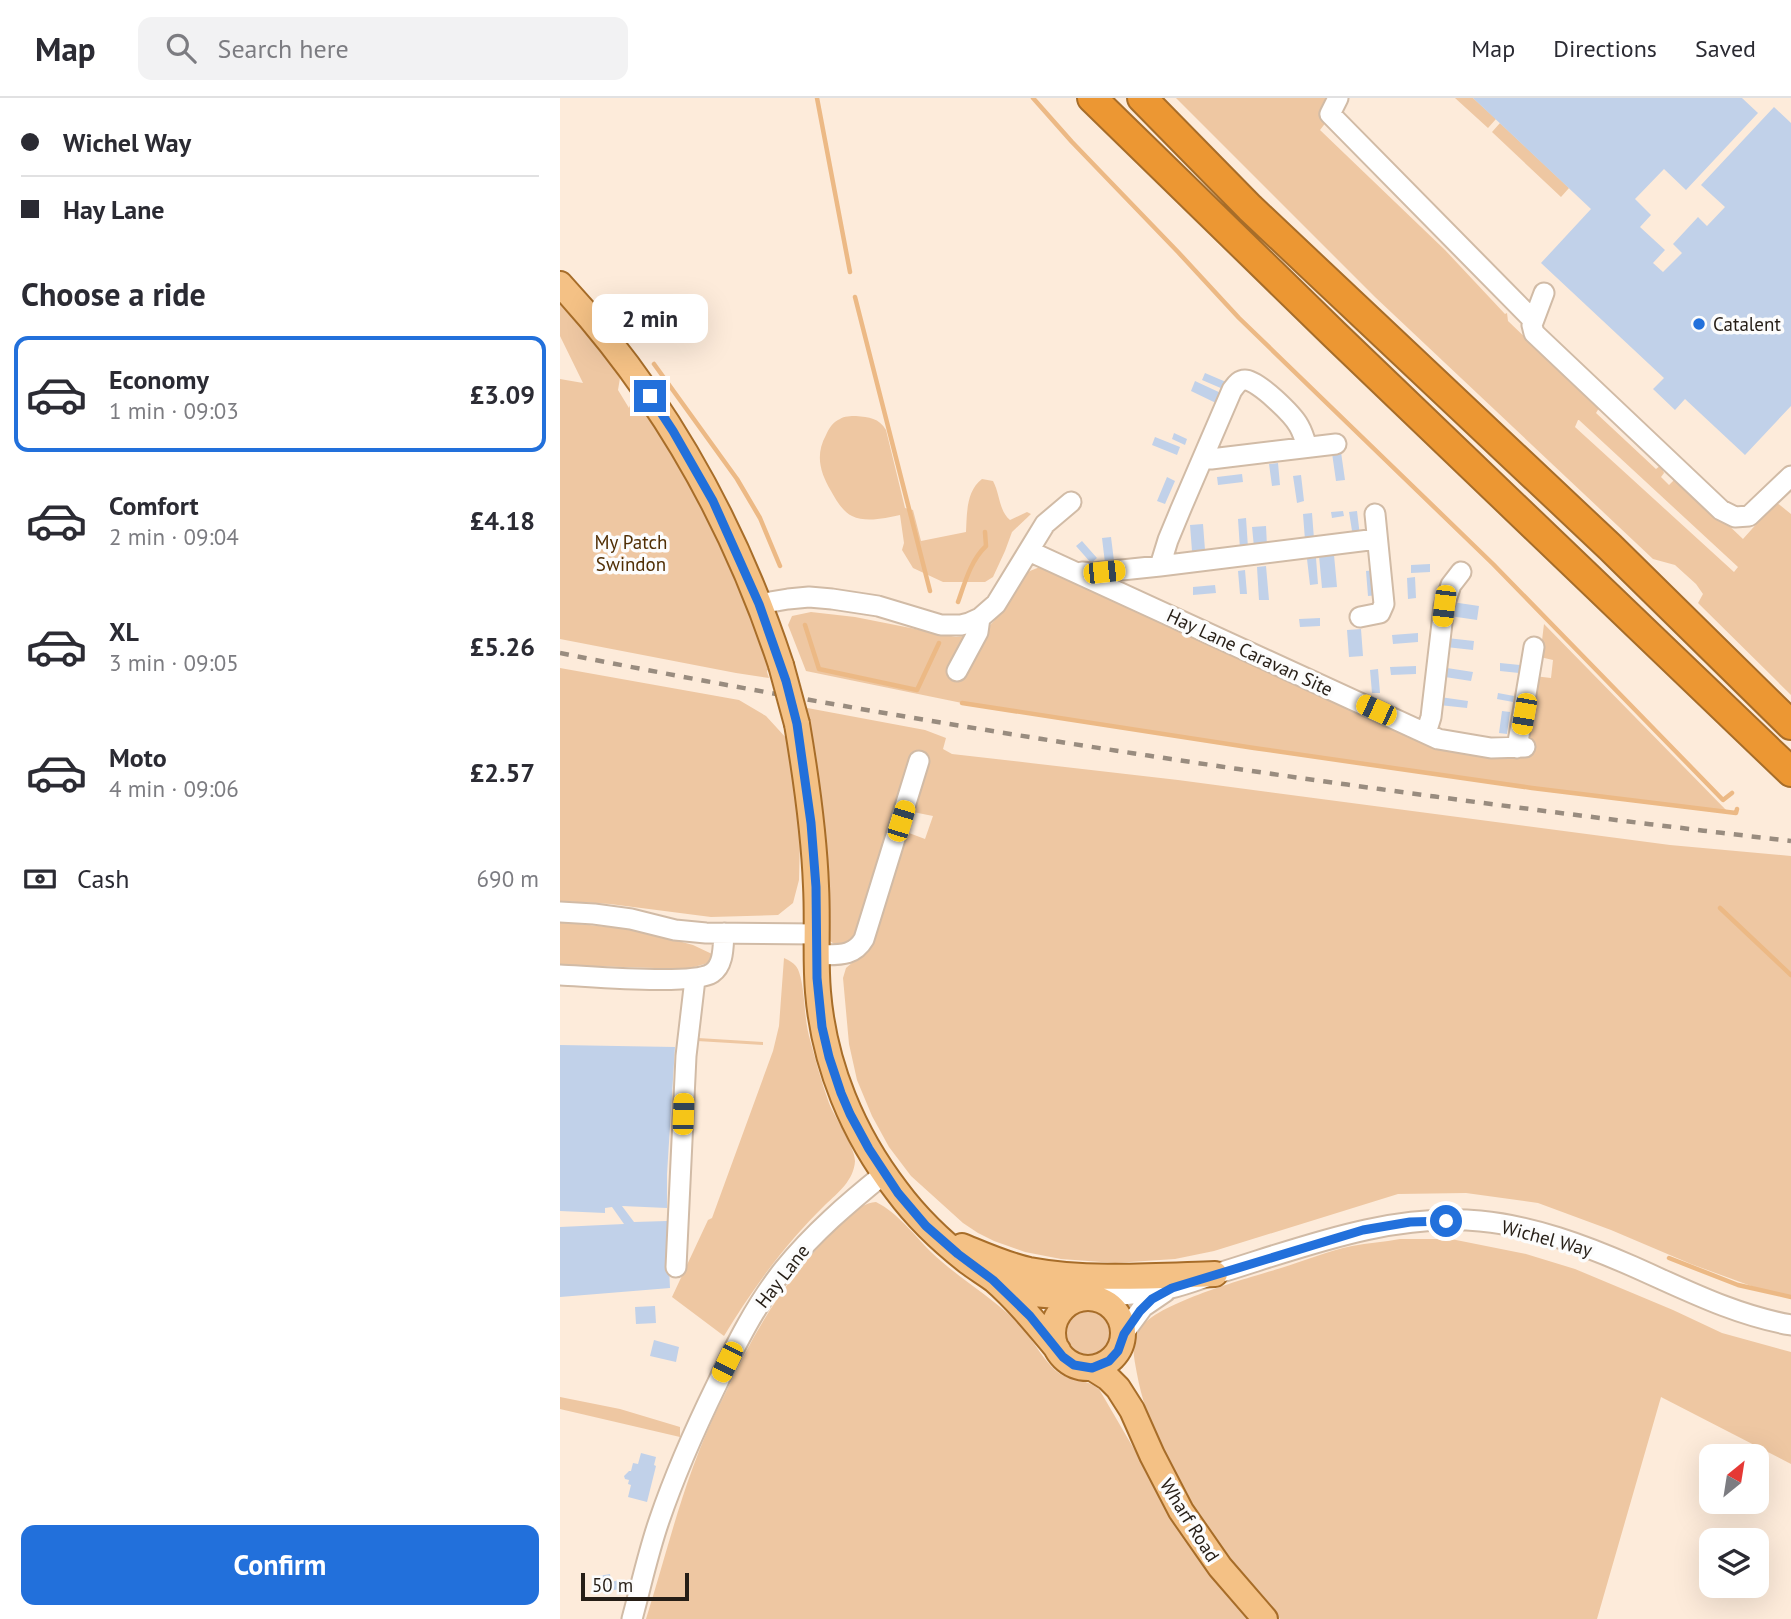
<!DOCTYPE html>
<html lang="en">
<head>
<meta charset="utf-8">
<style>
	:root { --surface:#fff; --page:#f2f2f3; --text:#2b2b33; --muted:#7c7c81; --line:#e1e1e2; --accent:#2270db }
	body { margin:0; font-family:"PT Sans",sans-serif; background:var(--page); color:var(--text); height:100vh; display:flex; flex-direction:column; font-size:26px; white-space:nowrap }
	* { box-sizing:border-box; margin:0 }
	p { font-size:23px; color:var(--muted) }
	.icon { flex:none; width:38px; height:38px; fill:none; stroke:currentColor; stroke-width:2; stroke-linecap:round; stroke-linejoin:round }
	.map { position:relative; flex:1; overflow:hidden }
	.sheet { display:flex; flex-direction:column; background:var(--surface); width:560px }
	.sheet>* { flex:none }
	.hud { display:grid; align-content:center; height:154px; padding:0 21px; background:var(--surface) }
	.needle { width:46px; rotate:30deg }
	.fabs { position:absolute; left:1139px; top:1346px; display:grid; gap:14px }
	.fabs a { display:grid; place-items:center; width:70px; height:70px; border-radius:14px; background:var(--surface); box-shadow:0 7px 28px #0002; font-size:35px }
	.scale { position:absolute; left:21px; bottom:18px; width:108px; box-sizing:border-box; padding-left:7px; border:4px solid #261e16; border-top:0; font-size:19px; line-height:24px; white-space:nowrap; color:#261e16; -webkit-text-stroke:5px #fcfcfc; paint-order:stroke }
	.end { position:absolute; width:32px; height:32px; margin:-16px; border:9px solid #2270db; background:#fff; box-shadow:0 0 0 4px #fff }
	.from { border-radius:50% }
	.bubble { position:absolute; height:49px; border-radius:14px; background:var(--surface); box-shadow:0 7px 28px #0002; font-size:23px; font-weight:700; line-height:49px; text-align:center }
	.car { position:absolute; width:21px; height:42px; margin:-21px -10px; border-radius:9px; box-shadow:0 0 5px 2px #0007; background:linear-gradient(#f5c518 24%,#345 0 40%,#f5c518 0 76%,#345 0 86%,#f5c518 0) }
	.hud b { display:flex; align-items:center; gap:24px; height:66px; font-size:26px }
	.hud b+b { border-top:2px solid var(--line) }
	.hud i { width:18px; height:18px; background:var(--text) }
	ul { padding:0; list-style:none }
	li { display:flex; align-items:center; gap:21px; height:116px; margin:0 14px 10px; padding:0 7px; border:4px solid transparent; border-radius:14px }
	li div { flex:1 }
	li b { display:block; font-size:26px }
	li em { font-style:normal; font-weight:700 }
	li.current { border-color:var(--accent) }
	li>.icon { width:63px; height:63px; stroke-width:1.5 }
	h2 { padding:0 21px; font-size:32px; line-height:84px }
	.pay { display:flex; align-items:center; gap:18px; height:77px; padding:0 21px; font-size:26px }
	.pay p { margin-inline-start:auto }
	.cta { display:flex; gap:14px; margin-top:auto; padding:14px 21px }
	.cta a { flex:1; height:80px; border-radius:14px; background:var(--accent); color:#fff; font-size:28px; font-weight:700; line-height:80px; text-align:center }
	header { display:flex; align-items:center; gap:42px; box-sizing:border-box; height:98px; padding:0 35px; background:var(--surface); border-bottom:2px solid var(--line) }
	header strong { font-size:33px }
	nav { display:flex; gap:38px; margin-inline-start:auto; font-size:24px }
	.search { width:490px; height:63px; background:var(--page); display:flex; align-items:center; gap:18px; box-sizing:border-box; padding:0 24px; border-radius:14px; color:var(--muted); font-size:26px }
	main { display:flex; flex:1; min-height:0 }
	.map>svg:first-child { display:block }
	.green { fill:#eec7a2; fill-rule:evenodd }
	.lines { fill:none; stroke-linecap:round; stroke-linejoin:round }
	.stream { stroke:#ecb985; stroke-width:4.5 }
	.building { fill:#c1d1e9 }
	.minor-casing { stroke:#d1bba6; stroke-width:23 }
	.major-casing { stroke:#a76d29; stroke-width:28 }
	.highway-casing { stroke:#a76d29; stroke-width:32 }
	.minor { stroke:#fff; stroke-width:19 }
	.major { stroke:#f4c185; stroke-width:24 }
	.highway { stroke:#ec9733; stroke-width:28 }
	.rail { stroke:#998c7f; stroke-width:4.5; stroke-dasharray:9 9; stroke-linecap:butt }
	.major-bridge-casing { stroke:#a76d29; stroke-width:28; stroke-linecap:butt }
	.major-bridge { stroke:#f4c185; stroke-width:24 }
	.route { stroke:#2270db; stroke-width:9 }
	.poi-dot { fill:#2270db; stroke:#fcfcfc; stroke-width:2.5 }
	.labels { text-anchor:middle; stroke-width:7; stroke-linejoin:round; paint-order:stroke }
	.poi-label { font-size:19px; fill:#261e16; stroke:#fcfcfc; text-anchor:start }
	.park-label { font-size:19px; fill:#502e04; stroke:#fcfcfc }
	.street-label { font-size:19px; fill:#261e16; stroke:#fcfcfc }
</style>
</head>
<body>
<header>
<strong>Map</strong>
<div class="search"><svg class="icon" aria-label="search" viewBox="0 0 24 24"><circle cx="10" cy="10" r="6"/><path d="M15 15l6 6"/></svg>Search here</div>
<nav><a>Map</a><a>Directions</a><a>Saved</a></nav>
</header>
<main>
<section class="sheet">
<div class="hud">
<b><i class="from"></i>Wichel Way</b>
<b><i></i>Hay Lane</b>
</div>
<h2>Choose a ride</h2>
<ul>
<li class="current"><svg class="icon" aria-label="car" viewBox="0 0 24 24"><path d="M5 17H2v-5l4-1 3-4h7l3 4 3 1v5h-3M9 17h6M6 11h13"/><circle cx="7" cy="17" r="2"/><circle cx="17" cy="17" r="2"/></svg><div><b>Economy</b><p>1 min · 09:03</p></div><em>£3.09</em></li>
<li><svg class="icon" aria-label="car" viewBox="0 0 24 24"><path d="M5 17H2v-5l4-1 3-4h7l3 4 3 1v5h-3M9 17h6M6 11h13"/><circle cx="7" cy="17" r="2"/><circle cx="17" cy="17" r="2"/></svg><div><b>Comfort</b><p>2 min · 09:04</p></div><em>£4.18</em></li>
<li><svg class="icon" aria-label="car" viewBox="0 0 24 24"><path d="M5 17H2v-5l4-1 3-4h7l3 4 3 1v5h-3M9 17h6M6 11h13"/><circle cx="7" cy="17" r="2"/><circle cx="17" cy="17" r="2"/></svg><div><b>XL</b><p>3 min · 09:05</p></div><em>£5.26</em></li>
<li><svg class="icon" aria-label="car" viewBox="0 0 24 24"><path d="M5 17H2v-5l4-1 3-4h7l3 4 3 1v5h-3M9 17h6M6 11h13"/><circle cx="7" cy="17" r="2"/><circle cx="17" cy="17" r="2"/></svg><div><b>Moto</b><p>4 min · 09:06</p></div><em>£2.57</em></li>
</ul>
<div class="pay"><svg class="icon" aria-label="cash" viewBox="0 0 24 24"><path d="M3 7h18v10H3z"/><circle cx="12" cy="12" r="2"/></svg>Cash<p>690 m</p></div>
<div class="cta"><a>Confirm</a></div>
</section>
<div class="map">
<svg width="1231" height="1521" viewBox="0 0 1231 1521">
	<rect width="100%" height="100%" fill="#fdebda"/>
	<path class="green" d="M616,0H770L760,17L767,23L760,32L885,152L945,216L947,215L948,223L1039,310L1036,315L1096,371L1101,367L1104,375L1101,379L1109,387L1114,382L1107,375L1103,365L1183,441L1216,404L1231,416V597L1138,505L1143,496L1136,486L1115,467L1093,461L815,199ZM1018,322H1019L1178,469L1174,474L1015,329Z
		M895,0H913L936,21L928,30Z
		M940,25L1009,90L1001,99L932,34Z
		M0,203L54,267L60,280L58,292L69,310L73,299L85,307L135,390L193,519L209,568L207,574L209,580L176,575L0,541V281L23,285L0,238Z
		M296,318C309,319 319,320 326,332L345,410L353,412L361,443L406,434C407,416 406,393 422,381L433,383C440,396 439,413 450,422L467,414L471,416L452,434L445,453L433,479L425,484H383L353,470L342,452L344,445L340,417C326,420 306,425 292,418C282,413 276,402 271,393C260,374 255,357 266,337C269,330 273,324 280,321C284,318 291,318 296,318Z
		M482,468L868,642L964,640L974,578L991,580L993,562L980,559L984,526L1168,714L972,690L694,650L402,605L246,573L228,527L232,518L251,514L295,519L396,539C405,538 414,537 423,532C443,522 447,490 462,478C468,473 475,471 482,468Z
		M0,570L179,602L206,618L228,642L240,740L239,782L233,805L218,817L151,819L50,806L0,803Z
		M242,609L365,632L386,640L383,651L392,656L618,682L1110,747L1231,758V1200L1213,1196L1131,1166L1051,1132L978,1105L906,1095L838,1096L654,1153L615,1161L555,1165L501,1161L465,1154L434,1143L418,1135L403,1125L351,1078L329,1049L312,1018L297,982L289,946L283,880L286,870L307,852L315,842L334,772L349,735L365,741L373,718L338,711L305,823L291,843L278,849L269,842Z
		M0,824L78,832L133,847L152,856L148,865L127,871L0,867Z
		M224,860C231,863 237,867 239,874C245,891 244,919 249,938C255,960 261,983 269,1005C275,1020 295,1049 295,1063C294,1082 278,1095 265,1107C225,1146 193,1190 164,1238L112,1199L148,1122L152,1120L213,953L219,928Z
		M137,939L138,940L203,944V947L137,943Z
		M316,1104C338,1115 354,1137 371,1154C397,1179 429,1197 455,1222C471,1237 479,1257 495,1272C508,1284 524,1279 539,1291L616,1423L660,1489L688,1521H86C102,1470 115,1418 133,1369C142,1344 153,1319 165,1296C192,1238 221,1187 266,1141C280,1127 295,1106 316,1104Z
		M840,1141H891L966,1156L1015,1171L1113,1212L1162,1235L1231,1254V1366L1101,1299L1037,1521H720C659,1464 592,1358 577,1276C574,1259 570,1245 580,1230C599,1204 688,1180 721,1170C744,1163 768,1153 792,1148C808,1145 824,1144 840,1141Z
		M504 1234a24 24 0 1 1 48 0a24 24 0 1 1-48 0Z
		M0,1299L60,1311L120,1329V1339L0,1311Z"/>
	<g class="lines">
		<path class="stream" d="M257,0L290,174
			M473,0L512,44L618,154L679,220L933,466L1163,702L1172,695
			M295,199L370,493
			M94,266L177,381L200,420L220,468
			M398,504C405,484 411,462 426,448L425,434
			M245,527L259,571L357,592L379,545
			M402,605L694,650L972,690L1176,715L1177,711
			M1160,810L1231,877
			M1109,1160L1178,1187L1231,1199"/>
	</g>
	<path class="building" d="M913,0H1182L1198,15L1126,92L1104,71L1075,101L1091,117L1080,129L1105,152L1093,165L1103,174L1122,155L1113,146L1138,119L1147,128L1165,109L1141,87L1214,9L1231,25V308L1185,357L1125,301L1115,312L1093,291L1104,280L981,165L1031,111Z
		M645,275L666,284L663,291L642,282Z
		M635,283L663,296L658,306L631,293Z
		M614,335L627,341L625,347L612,341Z
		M595,339L620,349L617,357L592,347Z
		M781,354L785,382L776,383L772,355Z
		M718,365L720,387L712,388L709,366Z
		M682,376L683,384L658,387L657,379Z
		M741,377L744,403L737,405L733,378Z
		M607,379L615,383L605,406L597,403Z
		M783,413L784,418L772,420L771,414Z
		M797,413L800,438L793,439L789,414Z
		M752,415L754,441L745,442L743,416Z
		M686,420L688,450L680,451L678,421Z
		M643,426L645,452L632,453L630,427Z
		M706,428L707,448L694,449L692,429Z
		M551,439L554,463L545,465L542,440Z
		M522,443L537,460L531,465L516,448Z
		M774,457L777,489L762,490L759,458Z
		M756,460L758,486L750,487L747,461Z
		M870,466V474L851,475V467Z
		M706,468L709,502H699L697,469Z
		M685,472L687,496H680L678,473Z
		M816,472L818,497L808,498L806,473Z
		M855,479L856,500L848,501L847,480Z
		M655,487L656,495L633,497V489Z
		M892,504L919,508L917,522L890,518Z
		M760,520V528L740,529L739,521Z
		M801,531L803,558L789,559L787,532Z
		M858,535V544L833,546L832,537Z
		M887,540L914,543L913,552L886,549Z
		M940,565L960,567L959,575L940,573Z
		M856,568V576L831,577L830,569Z
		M887,570L913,574L911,583L885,579Z
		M818,571L820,595H812L810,572Z
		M938,595L954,598L953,604L937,601Z
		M880,599L908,603L907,610L879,607Z
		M942,613L950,614L947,636L939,635Z
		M0,947L115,949L107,1076V1110L62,1108L74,1124L107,1123L110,1190L0,1199V1129L64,1126L52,1109L45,1110V1115L0,1113Z
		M95,1208L96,1225L76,1226L75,1209Z
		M94,1242L119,1249L116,1264L90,1258Z
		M81,1355L96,1359L94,1367L96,1368L87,1404L68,1399L71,1387L68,1386L69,1382L65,1381L64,1378L69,1373H71L73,1365L78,1366Z
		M50,1476L51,1484L59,1482L60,1484H63L66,1490L36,1495L33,1479Z"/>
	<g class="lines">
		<defs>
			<path id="minor" d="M778,0L770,16L973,222
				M984,195L972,227L974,235L1161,412L1175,419L1189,418L1231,378
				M644,359L651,361L776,346
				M469,453L878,641L931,650L965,649
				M600,468L608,442L620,413L672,292C676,287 679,282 685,282C698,282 733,317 739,328C743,335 745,342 747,349
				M522,474L533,475L600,468L817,441
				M199,506L228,501L249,499L272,501L318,508L381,527H401L409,525L420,520L436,506L485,426L511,404
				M800,519L820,515L824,506L815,416
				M397,573L418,534L420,520
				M866,635L871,619L884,508L891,487L901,474
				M957,650L974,549
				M0,814L34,816L71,821L115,832L146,835L257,836
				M257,857C276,856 293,860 304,841L359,663
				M0,877C27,878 133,888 152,875C164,867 163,849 164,835
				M116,1169L126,958L135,881
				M532,1200C558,1197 586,1196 611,1190C628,1186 645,1179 662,1174C746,1148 831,1115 920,1123C973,1128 1024,1147 1072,1168C1124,1191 1174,1217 1231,1227
				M563,1236L583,1209L605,1194
				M72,1521C81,1488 88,1455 99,1423C115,1376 135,1331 157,1286C176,1246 196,1206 224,1171C253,1135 288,1105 324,1076"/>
			<path id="major" d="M0,186C102,296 174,424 221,567
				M237,626C246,679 254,734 256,788C258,824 255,859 258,894C264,967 293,1036 337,1093C357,1120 381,1143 408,1164C416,1170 426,1176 434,1182C458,1203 478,1228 498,1252
				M402,1148C424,1157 446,1167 469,1172C528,1183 595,1178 655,1176
				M440,1185L473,1196L523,1200
				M493 1235a35 35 0 1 1 70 0a35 35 0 1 1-70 0Z
				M532,1270L548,1280L558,1290L572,1312L592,1357L621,1413L660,1469L705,1521"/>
			<path id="highway" d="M532,0L775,237L1231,674
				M582,0L690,110L1050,449L1231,627"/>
		</defs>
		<use href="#minor" class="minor-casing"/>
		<use href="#major" class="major-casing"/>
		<use href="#highway" class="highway-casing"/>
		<use href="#minor" class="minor"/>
		<use href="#major" class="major"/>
		<use href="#highway" class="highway"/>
		<path class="rail" d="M0,555C407,636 818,695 1231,743"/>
		<defs>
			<path id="major-bridge" d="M221,567L237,626"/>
		</defs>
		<use href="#major-bridge" class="major-bridge-casing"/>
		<use href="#major-bridge" class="major-bridge"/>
	</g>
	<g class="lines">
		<path class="route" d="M90,298L113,333L153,403L199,506L226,583L237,626L251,725L256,789L257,880L262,929L269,959L281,995L290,1016L309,1051L338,1095L366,1128L398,1156L433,1182L470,1218L503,1259L514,1267L532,1270L549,1263L558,1253L564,1236L580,1213L592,1201L612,1190L803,1132L850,1124L886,1123"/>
	</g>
	<circle class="poi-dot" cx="1139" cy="226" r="7"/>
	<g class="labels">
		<g class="poi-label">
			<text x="1153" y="233">Catalent</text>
		</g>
		<g class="park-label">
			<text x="71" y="451">My Patch<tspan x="71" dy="22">Swindon</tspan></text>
		</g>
		<g class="street-label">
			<text transform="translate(690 554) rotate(25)" y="7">Hay Lane Caravan Site</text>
			<text transform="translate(987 1140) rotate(15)" y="7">Wichel Way</text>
			<text transform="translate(222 1178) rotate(-52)" y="7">Hay Lane</text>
			<text transform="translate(630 1422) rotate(58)" y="7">Wharf Road</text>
		</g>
	</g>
</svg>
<div class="fabs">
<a><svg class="needle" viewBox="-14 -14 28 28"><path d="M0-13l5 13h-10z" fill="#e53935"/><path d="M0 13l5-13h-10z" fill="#7c7c81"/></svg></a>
<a><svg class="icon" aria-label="layers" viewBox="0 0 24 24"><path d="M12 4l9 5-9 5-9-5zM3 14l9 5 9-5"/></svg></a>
</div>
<div class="scale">50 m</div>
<i class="end from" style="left:886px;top:1123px"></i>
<i class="end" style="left:90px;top:298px"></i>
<div class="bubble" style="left:32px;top:196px;width:116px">2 min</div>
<i class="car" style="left:544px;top:474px;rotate:84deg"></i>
<i class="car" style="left:884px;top:508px;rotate:187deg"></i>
<i class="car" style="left:816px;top:612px;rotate:295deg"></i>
<i class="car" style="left:964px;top:616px;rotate:190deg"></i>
<i class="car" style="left:341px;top:723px;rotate:17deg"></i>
<i class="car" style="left:123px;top:1016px;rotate:2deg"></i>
<i class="car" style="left:167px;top:1264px;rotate:206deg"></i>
</div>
</main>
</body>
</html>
